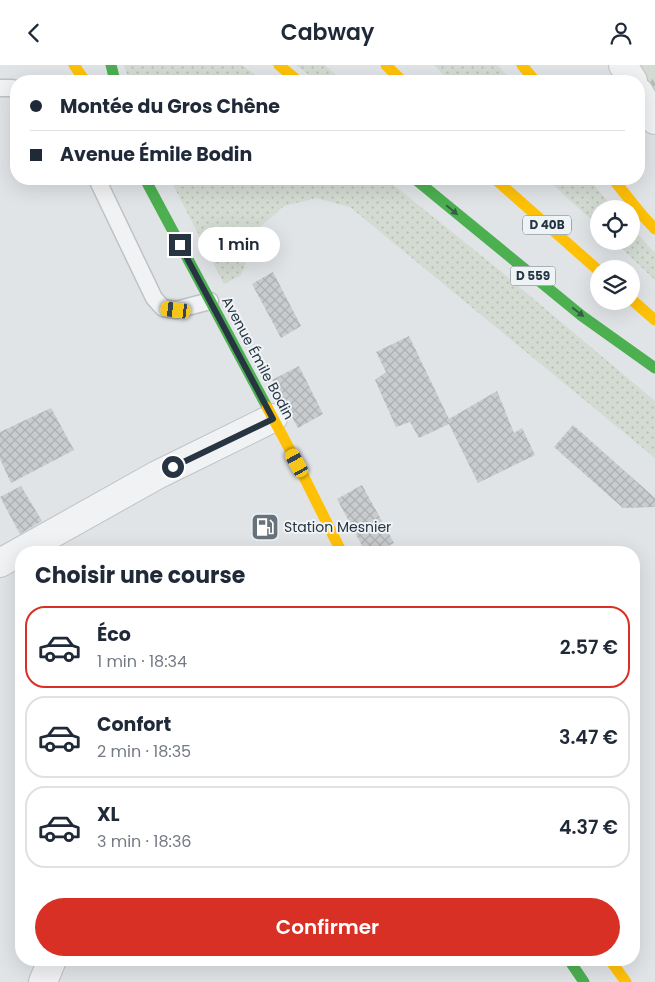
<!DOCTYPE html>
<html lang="fr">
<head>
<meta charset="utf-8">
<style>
	:root { --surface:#fff; --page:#f6f6f7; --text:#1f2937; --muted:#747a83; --line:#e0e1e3; --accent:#d93025 }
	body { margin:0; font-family:Poppins,sans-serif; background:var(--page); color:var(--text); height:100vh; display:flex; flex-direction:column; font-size:19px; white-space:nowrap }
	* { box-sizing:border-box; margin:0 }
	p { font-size:16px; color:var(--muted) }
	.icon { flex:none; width:28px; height:28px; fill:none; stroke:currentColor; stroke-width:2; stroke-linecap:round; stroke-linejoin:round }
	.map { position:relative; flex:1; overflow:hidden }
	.details { position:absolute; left:15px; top:481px; width:625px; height:420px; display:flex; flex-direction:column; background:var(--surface); border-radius:20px; box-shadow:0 5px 20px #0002 }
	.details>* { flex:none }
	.hud { position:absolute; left:10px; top:10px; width:635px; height:110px; border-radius:20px; box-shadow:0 5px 20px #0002; display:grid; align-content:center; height:110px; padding:0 20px; background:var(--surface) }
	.buttons { position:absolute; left:590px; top:135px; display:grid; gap:10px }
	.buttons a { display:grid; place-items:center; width:50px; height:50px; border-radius:50%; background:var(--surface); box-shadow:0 5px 20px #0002; font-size:25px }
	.end { position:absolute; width:22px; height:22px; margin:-11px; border:6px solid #273441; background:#fff; box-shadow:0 0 0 2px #fff }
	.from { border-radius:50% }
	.bubble { position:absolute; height:35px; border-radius:18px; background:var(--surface); box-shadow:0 5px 20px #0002; font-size:16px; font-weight:600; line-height:35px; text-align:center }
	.car { position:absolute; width:15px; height:30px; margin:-15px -8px; border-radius:6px; box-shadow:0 0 4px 1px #0007; background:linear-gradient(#f5c518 24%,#345 0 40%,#f5c518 0 76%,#345 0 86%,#f5c518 0) }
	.hud b { display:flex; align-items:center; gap:18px; height:48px; font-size:19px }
	.hud b+b { border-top:1px solid var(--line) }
	.hud i { width:12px; height:12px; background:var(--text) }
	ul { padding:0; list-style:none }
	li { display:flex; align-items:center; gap:15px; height:82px; margin:0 10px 8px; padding:0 10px; border:2px solid var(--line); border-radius:20px }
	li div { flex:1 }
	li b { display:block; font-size:19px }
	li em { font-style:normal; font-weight:600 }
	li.selected { border-color:var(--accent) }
	li>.icon { width:45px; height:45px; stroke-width:1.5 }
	h2 { padding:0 20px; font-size:22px; line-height:60px }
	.primary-button { display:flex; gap:10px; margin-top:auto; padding:10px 20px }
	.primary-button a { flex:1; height:58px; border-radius:30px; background:var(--accent); color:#fff; font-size:20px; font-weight:600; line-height:58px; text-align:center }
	header { display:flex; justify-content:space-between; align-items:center; height:65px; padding:0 20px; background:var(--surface); font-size:22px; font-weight:600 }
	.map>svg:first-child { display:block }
	.grass { fill:url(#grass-dots) }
	.forest { fill:url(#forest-firs) }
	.building { fill:url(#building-cross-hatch) }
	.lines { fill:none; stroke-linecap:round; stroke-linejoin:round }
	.lane-casing { stroke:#bfc2c5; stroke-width:19 }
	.street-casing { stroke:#bfc2c5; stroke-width:30 }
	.lane { stroke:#f1f2f3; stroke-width:16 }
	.street { stroke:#f1f2f3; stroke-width:28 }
	.fast { stroke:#4caf50; stroke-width:11 }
	.slow { stroke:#ffc107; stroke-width:11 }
	.oneway { fill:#345f46 }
	.route { stroke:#273441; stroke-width:6 }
	.labels { text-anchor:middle; stroke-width:4; stroke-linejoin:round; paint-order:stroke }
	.shield { fill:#eef3f6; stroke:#636d77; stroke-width:1 }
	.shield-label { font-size:12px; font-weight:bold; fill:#273441 }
	.street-label { font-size:14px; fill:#273441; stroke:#eef3f6 }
	.poi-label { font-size:14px; fill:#273441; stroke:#eef3f6; text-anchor:start }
</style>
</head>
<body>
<header><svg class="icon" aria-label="back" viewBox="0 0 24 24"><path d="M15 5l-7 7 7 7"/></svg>Cabway<svg class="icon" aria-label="person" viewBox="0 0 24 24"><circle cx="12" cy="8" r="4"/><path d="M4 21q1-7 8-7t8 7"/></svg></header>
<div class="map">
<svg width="655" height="917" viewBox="0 0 655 917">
	<defs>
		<pattern id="grass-dots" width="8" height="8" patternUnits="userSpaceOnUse" patternTransform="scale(1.25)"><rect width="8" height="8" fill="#d3dbd2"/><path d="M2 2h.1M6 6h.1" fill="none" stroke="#b5bdb6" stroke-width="1.8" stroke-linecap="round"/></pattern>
		<pattern id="forest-firs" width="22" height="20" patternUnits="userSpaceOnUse" patternTransform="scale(1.25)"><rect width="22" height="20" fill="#d3dbd2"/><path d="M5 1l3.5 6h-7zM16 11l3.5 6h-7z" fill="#b5bdb6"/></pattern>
		<pattern id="building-cross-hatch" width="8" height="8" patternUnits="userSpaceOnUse" patternTransform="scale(1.25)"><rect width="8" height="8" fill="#c9cccf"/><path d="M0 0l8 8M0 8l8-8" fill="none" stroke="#adb0b3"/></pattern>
	</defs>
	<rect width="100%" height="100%" fill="#e1e4e7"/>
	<path class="grass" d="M124,0H242L264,16H129Z
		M296,0H325L343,16H317Z
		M434,0H498L511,16H449Z
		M170,114H386L498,204L655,336V393L350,142L316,133L284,141L260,162L241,210L224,219Z
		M547,114H589L614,144H599V162Z
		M631,162L655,188V215L614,176H631Z"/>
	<path class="forest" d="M628,0H655V34Z"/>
	<path class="building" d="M273,207L301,261L281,273L252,219Z
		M409,271L449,354L497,326L514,368L522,363L535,390L478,418L449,359L419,373L410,357L396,362L375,315L386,307L376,287Z
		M299,301L323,349L298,363L272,315Z
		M51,343L74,385L11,418L0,394V367Z
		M573,360L655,433V442L623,443L554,382Z
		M362,420L394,478L374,488H366L337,434Z
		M21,421L42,456L20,469L0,432Z"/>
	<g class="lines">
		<defs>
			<path id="lane" d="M0,23H12L16,24
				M97,114L154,233L163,243L176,245L210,236"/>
			<path id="street" d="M623,0L633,16
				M639,27L655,55
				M0,498L157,410L273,353
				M43,917L52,895"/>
		</defs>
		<use href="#lane" class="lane-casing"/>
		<use href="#street" class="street-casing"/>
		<use href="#lane" class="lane"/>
		<use href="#street" class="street"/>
		<path class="fast" d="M111,0L115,16
			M145,114L267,342
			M415,114L582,251L655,303
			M569,895L584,917"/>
		<path class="slow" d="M74,0L85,16
			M279,0L298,16
			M386,0L402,16
			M522,0L535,16
			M495,114L599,206
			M613,114L642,150L655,164
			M631,234L655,255
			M267,342L297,398L342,488
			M610,895L626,917"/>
	</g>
	<defs><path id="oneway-solid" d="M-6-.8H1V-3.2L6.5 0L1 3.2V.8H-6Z" transform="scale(1.25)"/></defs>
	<g class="oneway">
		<use href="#oneway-solid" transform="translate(452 145) rotate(40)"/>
		<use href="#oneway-solid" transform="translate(578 247) rotate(38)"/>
	</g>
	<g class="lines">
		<path class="route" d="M173,402L273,354L180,180"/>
	</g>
	<defs>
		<symbol id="fuel-square" viewBox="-11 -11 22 22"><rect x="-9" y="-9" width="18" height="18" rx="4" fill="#68727b" stroke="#eef3f6"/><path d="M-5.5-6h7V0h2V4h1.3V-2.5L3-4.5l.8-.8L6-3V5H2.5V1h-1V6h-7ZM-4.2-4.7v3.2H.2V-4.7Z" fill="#fff"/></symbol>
	</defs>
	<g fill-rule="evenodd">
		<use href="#fuel-square" x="249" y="446" width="32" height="32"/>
	</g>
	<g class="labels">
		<g class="shield">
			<rect x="523" y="150.5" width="48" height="19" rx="4"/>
			<rect x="510.5" y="201.5" width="45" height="19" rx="4"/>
		</g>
		<g class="shield-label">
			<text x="547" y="164">D 40B</text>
			<text x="533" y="215">D 559</text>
		</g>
		<g class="street-label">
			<text transform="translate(258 293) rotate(62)" y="5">Avenue Émile Bodin</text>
		</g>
		<g class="poi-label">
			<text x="284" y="467">Station Mesnier</text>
		</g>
	</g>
</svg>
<div class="buttons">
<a><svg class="icon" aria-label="locate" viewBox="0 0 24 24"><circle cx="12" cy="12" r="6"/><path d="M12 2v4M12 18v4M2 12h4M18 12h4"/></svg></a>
<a><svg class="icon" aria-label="layers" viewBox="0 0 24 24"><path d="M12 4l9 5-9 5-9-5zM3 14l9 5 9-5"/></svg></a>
</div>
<i class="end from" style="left:173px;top:402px"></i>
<i class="end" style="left:180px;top:180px"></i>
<div class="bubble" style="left:198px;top:162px;width:82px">1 min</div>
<i class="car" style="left:176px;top:245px;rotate:277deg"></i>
<i class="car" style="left:297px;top:398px;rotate:331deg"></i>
<div class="hud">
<b><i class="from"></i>Montée du Gros Chêne</b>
<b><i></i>Avenue Émile Bodin</b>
</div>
<section class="details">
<h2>Choisir une course</h2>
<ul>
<li class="selected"><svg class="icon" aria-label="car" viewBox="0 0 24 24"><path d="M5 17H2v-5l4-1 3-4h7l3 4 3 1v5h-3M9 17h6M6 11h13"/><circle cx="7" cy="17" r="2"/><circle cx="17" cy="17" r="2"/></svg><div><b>Éco</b><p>1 min · 18:34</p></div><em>2.57 €</em></li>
<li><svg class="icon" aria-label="car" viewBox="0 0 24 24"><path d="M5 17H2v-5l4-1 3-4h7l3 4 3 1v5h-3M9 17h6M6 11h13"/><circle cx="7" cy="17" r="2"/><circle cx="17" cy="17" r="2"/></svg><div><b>Confort</b><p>2 min · 18:35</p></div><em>3.47 €</em></li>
<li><svg class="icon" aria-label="car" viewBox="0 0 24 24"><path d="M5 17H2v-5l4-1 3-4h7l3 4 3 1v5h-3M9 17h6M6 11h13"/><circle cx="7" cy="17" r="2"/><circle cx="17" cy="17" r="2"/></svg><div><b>XL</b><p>3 min · 18:36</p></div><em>4.37 €</em></li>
</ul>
<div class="primary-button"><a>Confirmer</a></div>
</section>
</div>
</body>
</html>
